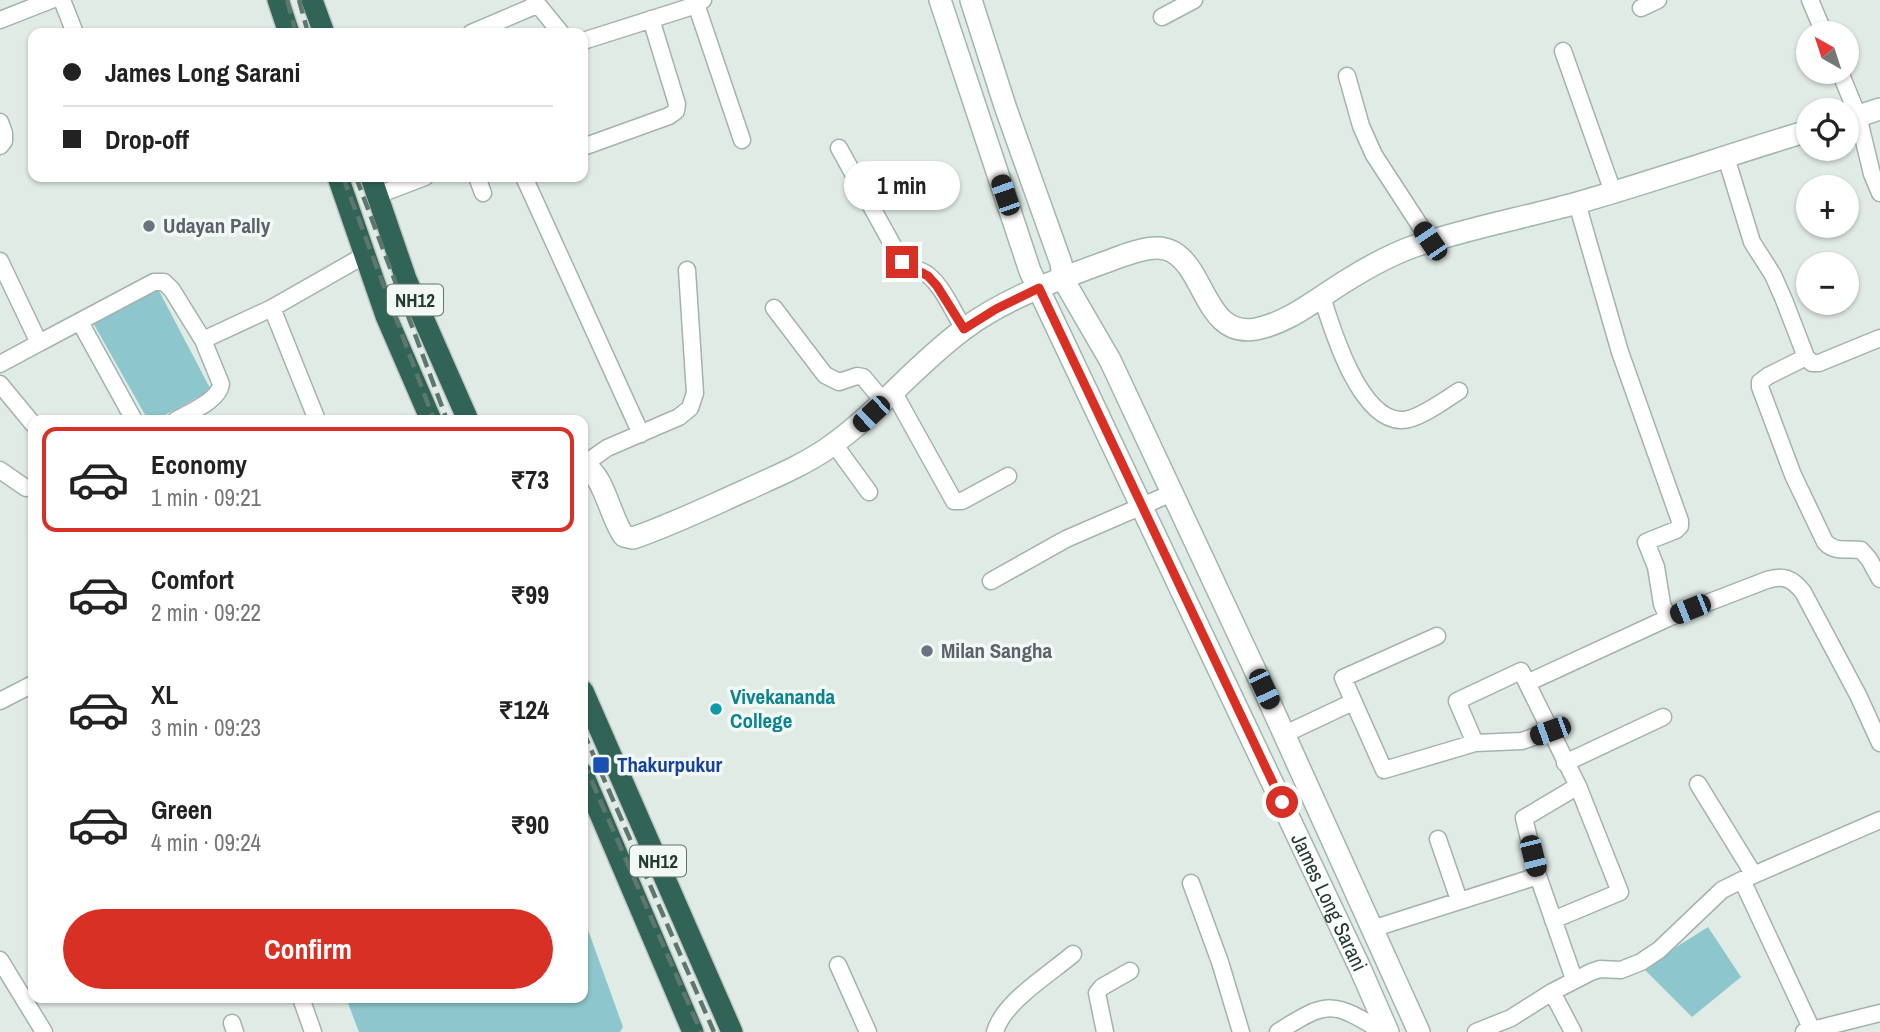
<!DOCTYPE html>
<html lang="en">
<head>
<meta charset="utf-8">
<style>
	:root { --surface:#fff; --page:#f6f6f6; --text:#222; --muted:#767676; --line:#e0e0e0; --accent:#d93025 }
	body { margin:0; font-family:"Archivo Narrow",sans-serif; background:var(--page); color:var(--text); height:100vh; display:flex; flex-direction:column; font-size:26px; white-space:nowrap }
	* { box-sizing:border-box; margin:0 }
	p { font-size:23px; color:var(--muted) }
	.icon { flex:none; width:38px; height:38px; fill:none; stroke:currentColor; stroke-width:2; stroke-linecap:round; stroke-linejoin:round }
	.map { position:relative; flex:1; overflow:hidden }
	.sheet { position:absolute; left:28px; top:415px; width:560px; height:588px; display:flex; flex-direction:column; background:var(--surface); border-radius:14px; box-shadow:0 2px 5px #0004 }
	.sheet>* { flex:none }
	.banner { position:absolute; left:28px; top:28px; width:560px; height:154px; border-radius:14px; box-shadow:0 2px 5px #0004; display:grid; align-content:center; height:154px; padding:0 35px; background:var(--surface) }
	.needle { width:46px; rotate:321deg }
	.controls { position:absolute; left:1796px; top:21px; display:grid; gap:14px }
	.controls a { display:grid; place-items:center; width:63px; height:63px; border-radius:50%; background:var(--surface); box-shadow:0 2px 5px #0004; font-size:35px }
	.end { position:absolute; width:32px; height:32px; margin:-16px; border:9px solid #d93025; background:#fff; box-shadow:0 0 0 4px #fff }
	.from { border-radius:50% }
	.bubble { position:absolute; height:49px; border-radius:24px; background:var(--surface); box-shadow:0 2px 5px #0004; font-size:23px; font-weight:700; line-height:49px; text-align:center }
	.car { position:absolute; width:21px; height:42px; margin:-21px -10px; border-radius:9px; box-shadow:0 0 5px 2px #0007; background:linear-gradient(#222 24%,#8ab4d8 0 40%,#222 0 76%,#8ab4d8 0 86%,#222 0) }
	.banner b { display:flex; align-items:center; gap:24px; height:66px; font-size:26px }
	.banner b+b { border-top:2px solid var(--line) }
	.banner i { width:18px; height:18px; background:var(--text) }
	ul { padding:12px 0 0; list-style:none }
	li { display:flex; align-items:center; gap:21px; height:105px; margin:0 14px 10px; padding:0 21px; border:4px solid transparent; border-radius:14px }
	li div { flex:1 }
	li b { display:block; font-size:26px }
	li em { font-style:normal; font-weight:700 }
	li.current { border-color:var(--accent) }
	li>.icon { width:63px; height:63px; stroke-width:1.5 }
	.cta { display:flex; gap:14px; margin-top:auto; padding:14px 35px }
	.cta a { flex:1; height:80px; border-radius:42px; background:var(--accent); color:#fff; font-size:28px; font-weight:700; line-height:80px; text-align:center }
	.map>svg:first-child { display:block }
	.water { fill:#8dc6cc }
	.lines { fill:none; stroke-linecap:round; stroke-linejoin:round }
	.street-casing { stroke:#a4b2ad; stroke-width:19 }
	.secondary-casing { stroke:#a1b6ad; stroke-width:24 }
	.highway-casing { stroke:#c1c8c6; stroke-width:24 }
	.street { stroke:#fff; stroke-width:16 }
	.secondary { stroke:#fff; stroke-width:21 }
	.highway { stroke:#316457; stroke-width:21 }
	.rail { stroke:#5d766e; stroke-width:4.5; stroke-dasharray:14 7; stroke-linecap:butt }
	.route { stroke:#d93025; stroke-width:9 }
	.worship-dot { fill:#6b7280; stroke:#f2f8f4; stroke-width:2.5 }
	.culture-dot { fill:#0f9aa8; stroke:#f2f8f4; stroke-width:2.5 }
	.transit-dot { fill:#1a4fb4; stroke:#f2f8f4; stroke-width:2.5 }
	.labels { text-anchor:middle; stroke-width:7; stroke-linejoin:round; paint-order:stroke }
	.shield { fill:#f2f8f4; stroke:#61736d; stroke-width:2 }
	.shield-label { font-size:19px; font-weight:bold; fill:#233a33 }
	.worship-label { font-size:21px; font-weight:bold; fill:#5b616d; stroke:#f2f8f4; text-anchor:start }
	.culture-label { font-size:21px; font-weight:bold; fill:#0d838f; stroke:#f2f8f4; text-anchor:start }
	.transit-label { font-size:21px; font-weight:bold; fill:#164399; stroke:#f2f8f4; text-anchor:start }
	.street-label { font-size:21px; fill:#233a33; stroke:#f2f8f4 }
</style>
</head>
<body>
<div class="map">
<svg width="1880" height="1032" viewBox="0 0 1880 1032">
	<rect width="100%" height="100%" fill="#e1ebe6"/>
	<path class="water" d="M157,287L211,390L156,420H148L92,321Z
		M583,916L623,1027L620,1032H359L346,998H583Z
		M1708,927L1741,977L1692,1017L1643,968Z"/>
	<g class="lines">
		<defs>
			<path id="street" d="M62,0L75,33
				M534,0L561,33
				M1810,0L1824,33
				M696,4L742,140
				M1641,8L1658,0
				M1162,17L1194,0
				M0,20L51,0
				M471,33L537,5
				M583,41L687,8L703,0
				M1563,51L1613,192
				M1840,72L1858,116L1872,174L1880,193
				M1347,76L1361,126L1374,155L1430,241
				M0,122L4,133V141L0,146
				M583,147L669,116L676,111L677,104L651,19
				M839,148L902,262C910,268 920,269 928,275C944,288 953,312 964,329
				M1726,157L1752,242L1773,275L1784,300L1806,357L1812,363H1819L1880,338
				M477,177L483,193
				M524,177L641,434
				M378,195L425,177
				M1577,203L1620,352L1680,521V526L1676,530L1646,542L1656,567L1662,604L1668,618L1767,580C1783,575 1792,578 1803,592L1858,695L1880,743
				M0,261L39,343L154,282H164L172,290L203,340L272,308L365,255
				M1322,297C1332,329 1359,419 1401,420C1417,421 1446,399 1459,391
				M272,308L317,420
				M774,308L825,375L839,382L857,376L863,377L884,402
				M80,322L134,420
				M1806,357L1768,376L1760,382V387L1793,475L1825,542C1835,553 1847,548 1861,550L1869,559L1880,579
				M0,364L39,343
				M0,384L33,424
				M894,393L954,501H962L1008,476
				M176,420C189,412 219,401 221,384L203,340
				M834,444L869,492
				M583,465L607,448L679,417L690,408L695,393L687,270
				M0,470L26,488
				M991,581L1066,539L1172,493
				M1437,636L1343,678L1384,770L1475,743L1457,701L1521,671L1578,786L1524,818L1538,876
				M1527,683L1668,618
				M0,701L33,684
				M1285,734L1353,702
				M1475,743L1522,741L1550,731
				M1565,763L1663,717
				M1698,784L1754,875
				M1438,839L1459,900
				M1191,883L1220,962L1241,1032
				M1553,920L1620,892L1578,786
				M1372,929L1538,876L1574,979
				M0,960L44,1032
				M838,965L868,1032
				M1552,992L1591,972L1600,969L1621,970L1641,962L1659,950L1722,890L1742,880
				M301,998L313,1032
				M232,1023L235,1032
				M995,1032C1003,1002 1050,974 1073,954
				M1105,1032L1097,993L1102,987L1130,971
				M1278,1032C1328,1000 1333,1001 1383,1032
				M1476,1032L1511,1018L1552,992L1573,1032
				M1804,1032L1880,1013
				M1813,1032L1742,880L1880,820"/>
			<g id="secondary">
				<path id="s1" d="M940,0L1030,271L1360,968L1388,1032"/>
				<path d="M971,0L1006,109L1061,263L1063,279L1110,360L1255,670L1419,1032"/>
				<path d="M1846,120L1880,109"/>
				<path d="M583,465C604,473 610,518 624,536L633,538C671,525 708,507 744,491C772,478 802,466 828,448C877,414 915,365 964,329C1010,295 1068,276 1122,256C1137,251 1158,243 1173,252C1206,271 1206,338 1256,329C1291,322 1319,297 1349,279C1370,266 1392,254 1415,246C1468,228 1523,218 1577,203C1655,181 1731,154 1808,131"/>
			</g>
			<path id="highway" d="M278,0L289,33
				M312,0L324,33
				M338,177L386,316L431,420
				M371,177L406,279L468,420
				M583,691L732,1032
				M583,774L693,1032"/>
		</defs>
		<use href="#street" class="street-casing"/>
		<use href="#secondary" class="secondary-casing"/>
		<use href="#highway" class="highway-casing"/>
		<use href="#street" class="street"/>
		<use href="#secondary" class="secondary"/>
		<use href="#highway" class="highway"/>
		<path class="rail" d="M287,0L296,33
			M299,0L308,33
			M343,177L434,420
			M356,177L447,420
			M583,731L714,1032
			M583,761L701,1032"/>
	</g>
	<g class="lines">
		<path class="route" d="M902,262L928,276L937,286L964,329L996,309L1039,288L1282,802"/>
	</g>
	<g class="worship-dot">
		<circle cx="149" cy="226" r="7"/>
		<circle cx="927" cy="651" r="7"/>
	</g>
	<circle class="culture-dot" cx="716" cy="709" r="7"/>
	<rect class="transit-dot" x="592" y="756" width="18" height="18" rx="3.5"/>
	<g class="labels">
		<g class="shield">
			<rect x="387" y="284.5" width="56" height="31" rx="5"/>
			<rect x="630" y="845.5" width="56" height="31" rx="5"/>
		</g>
		<g class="shield-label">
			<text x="415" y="307">NH12</text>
			<text x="658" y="868">NH12</text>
		</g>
		<g class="worship-label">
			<text x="163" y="233">Udayan Pally</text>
			<text x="941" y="658">Milan Sangha</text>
		</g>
		<g class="culture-label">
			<text x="730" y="704">Vivekananda<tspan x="730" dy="24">College</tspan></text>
		</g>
		<g class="transit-label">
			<text x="617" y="772">Thakurpukur</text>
		</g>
		<g class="street-label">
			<text dy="7" stroke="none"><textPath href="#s1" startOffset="984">James Long Sarani</textPath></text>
		</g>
	</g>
</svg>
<div class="controls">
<a><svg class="needle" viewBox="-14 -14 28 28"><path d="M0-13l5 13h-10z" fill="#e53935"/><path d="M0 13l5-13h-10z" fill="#767676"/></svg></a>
<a><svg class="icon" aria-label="locate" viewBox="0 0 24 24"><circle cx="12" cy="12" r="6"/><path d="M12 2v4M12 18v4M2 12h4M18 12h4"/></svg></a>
<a>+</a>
<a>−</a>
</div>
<i class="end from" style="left:1282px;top:802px"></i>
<i class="end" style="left:902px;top:262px"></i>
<div class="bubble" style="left:844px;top:161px;width:116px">1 min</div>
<i class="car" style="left:1005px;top:195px;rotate:341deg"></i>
<i class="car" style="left:1430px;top:241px;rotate:326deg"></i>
<i class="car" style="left:871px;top:414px;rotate:227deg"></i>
<i class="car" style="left:1690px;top:609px;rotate:248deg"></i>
<i class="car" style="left:1264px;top:689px;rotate:155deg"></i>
<i class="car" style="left:1550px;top:731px;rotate:250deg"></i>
<i class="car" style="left:1533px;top:856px;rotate:166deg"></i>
<div class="banner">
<b><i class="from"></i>James Long Sarani</b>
<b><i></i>Drop-off</b>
</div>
<section class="sheet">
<ul>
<li class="current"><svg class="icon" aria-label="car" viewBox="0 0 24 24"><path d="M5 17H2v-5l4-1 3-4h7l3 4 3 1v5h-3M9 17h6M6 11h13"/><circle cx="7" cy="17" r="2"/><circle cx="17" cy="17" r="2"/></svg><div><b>Economy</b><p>1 min · 09:21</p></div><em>₹73</em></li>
<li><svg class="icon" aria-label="car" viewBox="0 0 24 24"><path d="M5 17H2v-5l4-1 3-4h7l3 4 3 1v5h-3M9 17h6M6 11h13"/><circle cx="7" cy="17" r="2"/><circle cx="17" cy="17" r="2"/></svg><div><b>Comfort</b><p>2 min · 09:22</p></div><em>₹99</em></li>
<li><svg class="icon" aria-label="car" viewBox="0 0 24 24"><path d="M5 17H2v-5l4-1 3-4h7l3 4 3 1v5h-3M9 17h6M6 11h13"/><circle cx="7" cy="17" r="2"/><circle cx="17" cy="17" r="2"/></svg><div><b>XL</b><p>3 min · 09:23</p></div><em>₹124</em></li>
<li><svg class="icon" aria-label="car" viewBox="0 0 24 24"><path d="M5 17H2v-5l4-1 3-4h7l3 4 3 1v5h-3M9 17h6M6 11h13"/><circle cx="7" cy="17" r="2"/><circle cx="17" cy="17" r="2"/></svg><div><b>Green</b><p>4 min · 09:24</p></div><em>₹90</em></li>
</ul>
<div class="cta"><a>Confirm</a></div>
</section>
</div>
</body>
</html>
